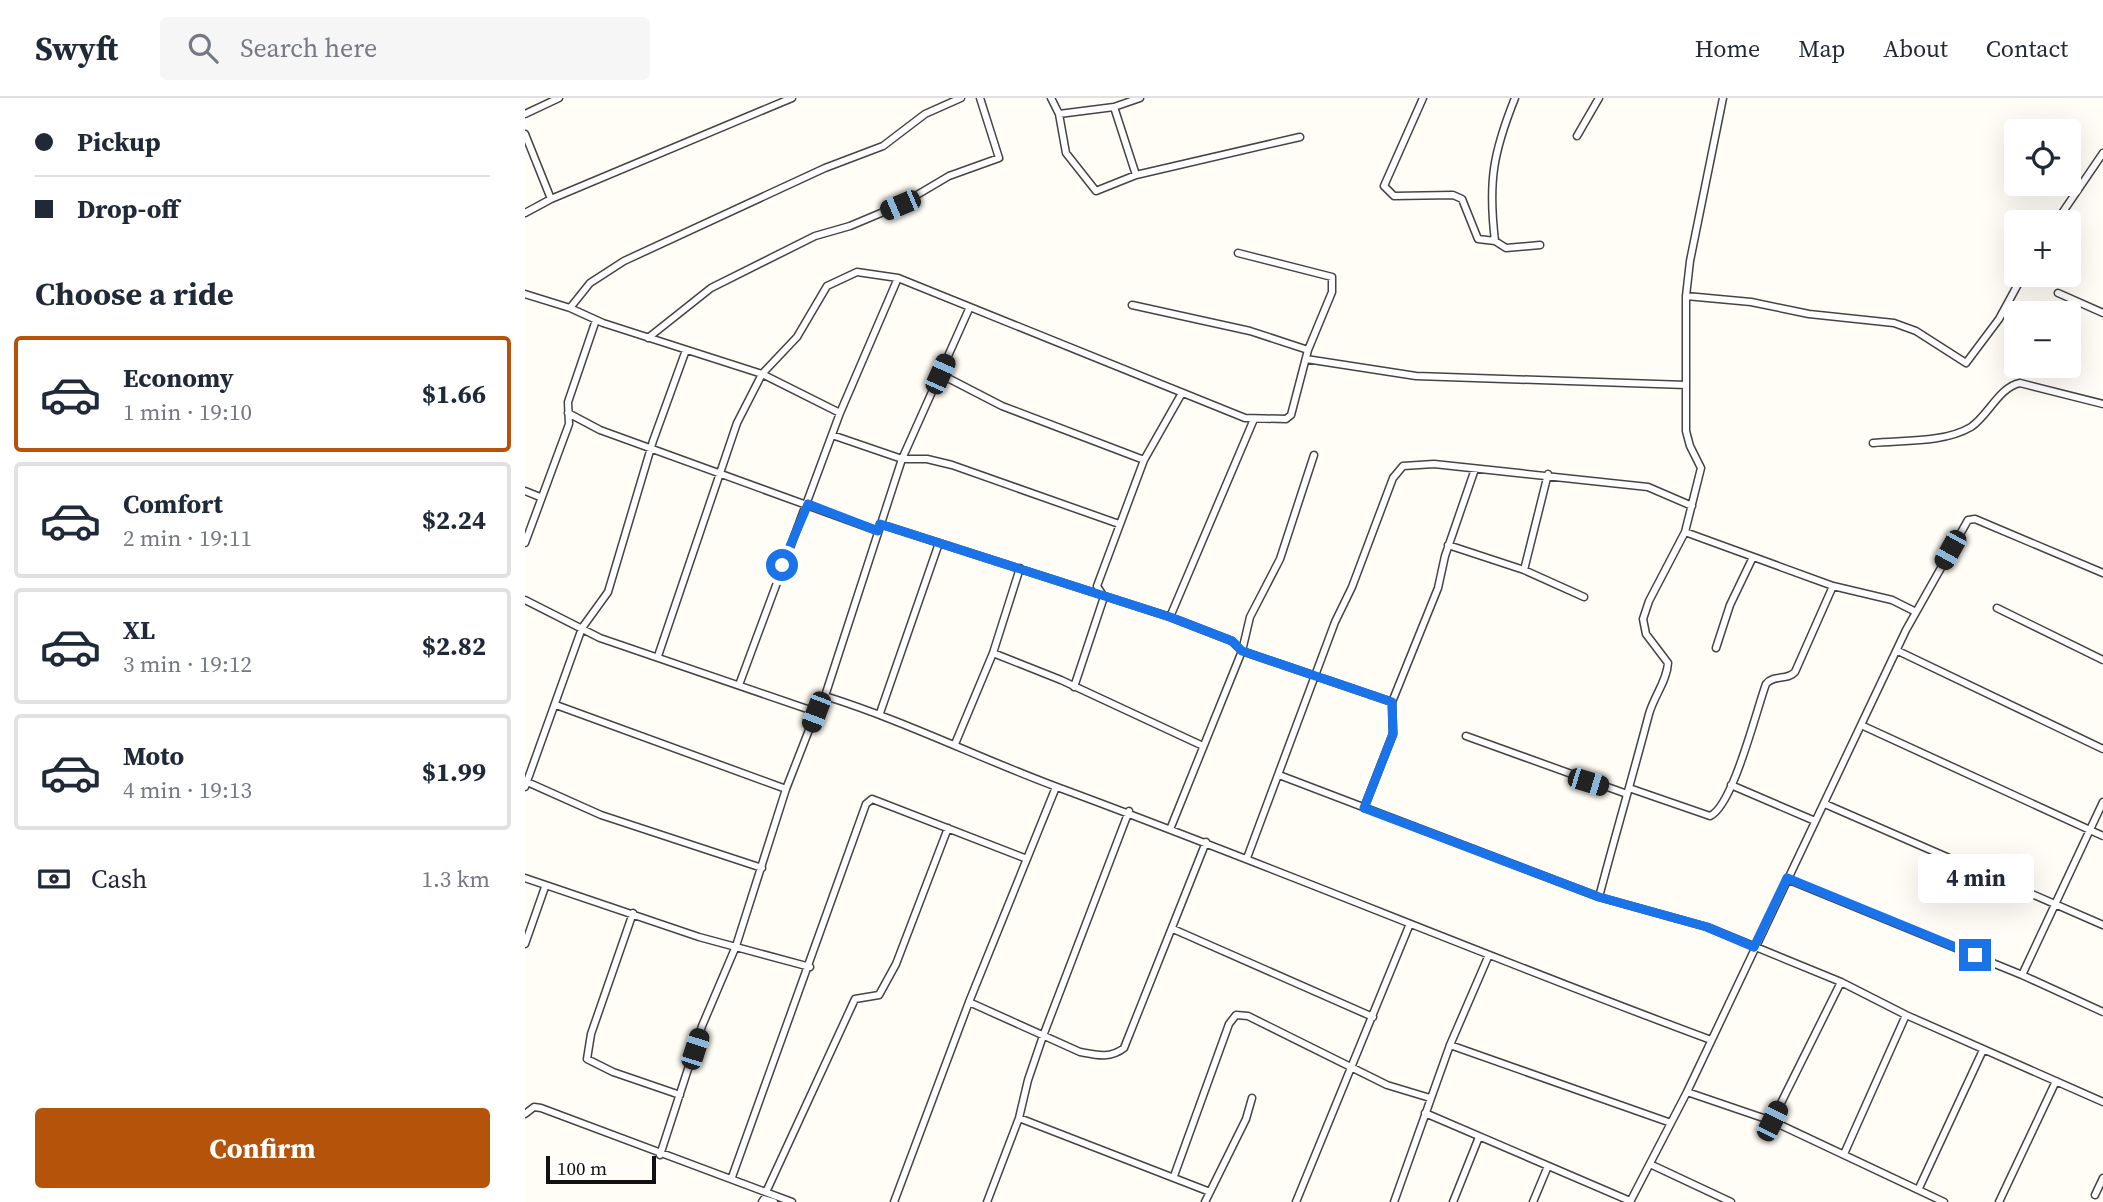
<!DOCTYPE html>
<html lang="en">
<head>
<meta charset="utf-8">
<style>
	:root { --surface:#fff; --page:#f6f6f7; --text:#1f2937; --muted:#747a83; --line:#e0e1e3; --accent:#b45309 }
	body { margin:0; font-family:"Source Serif 4",serif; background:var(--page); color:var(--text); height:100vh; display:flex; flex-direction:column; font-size:26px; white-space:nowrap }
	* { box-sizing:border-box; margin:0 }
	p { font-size:23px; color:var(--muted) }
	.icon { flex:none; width:38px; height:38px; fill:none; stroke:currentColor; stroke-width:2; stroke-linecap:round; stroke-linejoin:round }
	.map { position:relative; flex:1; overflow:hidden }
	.side { display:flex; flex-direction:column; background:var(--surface); width:525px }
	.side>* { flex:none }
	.banner { display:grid; align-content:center; height:154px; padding:0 35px; background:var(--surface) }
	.fabs { position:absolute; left:1479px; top:21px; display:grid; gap:14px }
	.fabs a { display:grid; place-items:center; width:77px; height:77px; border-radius:7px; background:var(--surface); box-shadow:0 7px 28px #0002; font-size:35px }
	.scale { position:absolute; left:21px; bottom:18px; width:110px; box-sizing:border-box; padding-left:7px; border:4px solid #111; border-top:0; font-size:19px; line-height:24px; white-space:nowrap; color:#111; -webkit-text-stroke:5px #fff; paint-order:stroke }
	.end { position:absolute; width:32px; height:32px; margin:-16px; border:9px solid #1a73e8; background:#fff; box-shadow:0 0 0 4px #fff }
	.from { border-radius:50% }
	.bubble { position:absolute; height:49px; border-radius:7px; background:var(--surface); box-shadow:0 7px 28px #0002; font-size:23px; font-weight:700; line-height:49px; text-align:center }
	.car { position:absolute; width:21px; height:42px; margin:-21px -10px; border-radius:9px; box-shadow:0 0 5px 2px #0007; background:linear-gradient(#222 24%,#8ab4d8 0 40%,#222 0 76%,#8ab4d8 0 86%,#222 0) }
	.banner b { display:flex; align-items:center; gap:24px; height:66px; font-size:26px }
	.banner b+b { border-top:2px solid var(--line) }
	.banner i { width:18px; height:18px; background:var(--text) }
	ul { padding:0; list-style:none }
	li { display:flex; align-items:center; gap:21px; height:116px; margin:0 14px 10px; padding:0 21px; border:4px solid var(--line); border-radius:7px }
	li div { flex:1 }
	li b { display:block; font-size:26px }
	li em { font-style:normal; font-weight:700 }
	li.current { border-color:var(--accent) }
	li>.icon { width:63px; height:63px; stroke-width:1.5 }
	h2 { padding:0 35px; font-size:32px; line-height:84px }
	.pay { display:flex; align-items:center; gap:18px; height:77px; padding:0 35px; font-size:26px }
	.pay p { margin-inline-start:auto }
	.action { display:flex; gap:14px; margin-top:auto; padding:14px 35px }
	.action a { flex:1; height:80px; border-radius:7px; background:var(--accent); color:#fff; font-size:28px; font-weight:700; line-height:80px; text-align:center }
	header { display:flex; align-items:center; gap:42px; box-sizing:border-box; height:98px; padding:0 35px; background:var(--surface); border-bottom:2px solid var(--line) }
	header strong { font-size:33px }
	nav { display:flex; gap:38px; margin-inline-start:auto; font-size:24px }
	.search { width:490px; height:63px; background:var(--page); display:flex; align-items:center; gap:18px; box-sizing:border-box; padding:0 24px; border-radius:7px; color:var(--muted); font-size:26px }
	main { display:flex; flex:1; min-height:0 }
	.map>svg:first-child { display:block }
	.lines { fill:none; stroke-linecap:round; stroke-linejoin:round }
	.street-casing { stroke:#444; stroke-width:9 }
	.street { stroke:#fff; stroke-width:6 }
	.route { stroke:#1a73e8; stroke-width:9 }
</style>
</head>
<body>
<header>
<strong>Swyft</strong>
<div class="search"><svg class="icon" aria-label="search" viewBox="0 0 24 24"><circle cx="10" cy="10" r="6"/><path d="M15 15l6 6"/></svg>Search here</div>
<nav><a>Home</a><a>Map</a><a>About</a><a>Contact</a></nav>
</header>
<main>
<section class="side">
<div class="banner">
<b><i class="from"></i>Pickup</b>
<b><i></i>Drop-off</b>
</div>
<h2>Choose a ride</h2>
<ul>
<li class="current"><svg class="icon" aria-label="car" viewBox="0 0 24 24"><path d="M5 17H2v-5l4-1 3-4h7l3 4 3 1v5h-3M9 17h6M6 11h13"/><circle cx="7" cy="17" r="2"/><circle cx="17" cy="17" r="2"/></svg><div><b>Economy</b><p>1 min · 19:10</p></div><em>$1.66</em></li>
<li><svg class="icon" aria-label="car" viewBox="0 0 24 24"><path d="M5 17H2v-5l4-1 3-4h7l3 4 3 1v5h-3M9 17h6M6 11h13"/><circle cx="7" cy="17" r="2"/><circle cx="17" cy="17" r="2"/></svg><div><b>Comfort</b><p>2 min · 19:11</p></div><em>$2.24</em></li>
<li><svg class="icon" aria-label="car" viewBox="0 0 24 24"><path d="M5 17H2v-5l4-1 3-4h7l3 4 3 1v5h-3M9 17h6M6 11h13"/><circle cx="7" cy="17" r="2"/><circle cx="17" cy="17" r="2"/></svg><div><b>XL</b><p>3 min · 19:12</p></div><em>$2.82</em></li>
<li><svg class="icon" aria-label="car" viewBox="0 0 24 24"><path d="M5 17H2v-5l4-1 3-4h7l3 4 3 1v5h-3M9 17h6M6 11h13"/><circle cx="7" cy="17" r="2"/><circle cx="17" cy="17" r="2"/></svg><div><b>Moto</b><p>4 min · 19:13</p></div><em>$1.99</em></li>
</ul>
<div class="pay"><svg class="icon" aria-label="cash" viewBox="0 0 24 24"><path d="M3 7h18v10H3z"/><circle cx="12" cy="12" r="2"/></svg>Cash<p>1.3 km</p></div>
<div class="action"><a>Confirm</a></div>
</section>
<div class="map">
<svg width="1578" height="1104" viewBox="0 0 1578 1104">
	<rect width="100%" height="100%" fill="#fffdf5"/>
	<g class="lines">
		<defs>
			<path id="street" d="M526,0L534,16L541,55L571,93L611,77L775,39
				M898,0L859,88L869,98L928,97L937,101L953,141L970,143
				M990,0C968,55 963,84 970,143L981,150L1015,147
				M589,9L611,77
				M0,16L34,0
				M534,16L589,9L615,0
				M0,36L26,101L0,115
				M1052,38L1074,0
				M26,101L267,0
				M1531,124L1578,55
				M1533,195L1578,215
				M0,196L45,210L78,225L237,276L315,315
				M1161,198L1226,204L1284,216L1369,225L1391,233L1441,265L1474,221L1498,177
				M607,207L725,233L783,252
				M45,210L65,185L99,163L300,70L358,48L400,16L436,0
				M123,240L186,190L290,138L325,128L375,107L424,78L474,60L455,0
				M781,261L891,278L1161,287
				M415,276L477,308L619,362
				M43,315L75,332L353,433
				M307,337L377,361H402L427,367L594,426
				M1348,345C1378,342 1419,345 1446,329C1463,318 1474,289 1495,285L1578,306
				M0,393L15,399
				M355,426L645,519L707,543L717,553L867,604
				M1160,434L1308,488L1367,502L1391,514
				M0,445L44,326L43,304L71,222
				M923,447L999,472L1059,499
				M999,472L1023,376
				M0,502L75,540L291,614
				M1472,510L1578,562
				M645,519L729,321
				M1191,550L1205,507L1228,459
				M1373,553L1578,651
				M468,555L536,582L678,648
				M133,558L212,325L237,276L272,239L302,188L332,174L373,180L720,320L761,321L766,317L783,252L807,194V179L713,155
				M214,587L315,315L373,180
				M549,589L579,499L572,488L619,362L657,295
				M300,598C380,623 454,660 532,689C752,770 967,861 1186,942
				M31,607L261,691
				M355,615L414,445
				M1336,627L1578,738
				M941,638L1102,696
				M430,646L468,555L495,470
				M754,677L1074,799L1182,829L1316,884L1381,917L1578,1004
				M0,683L76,717L237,770
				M1206,687L1290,723
				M0,689L57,530L83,494L128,343L161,252
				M1104,690L1185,718C1208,708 1231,613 1241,586C1249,576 1262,583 1270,574L1308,488
				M1300,706L1578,827
				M839,710L868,636L867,604L913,490L920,458L950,371
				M646,729L717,553L725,519L755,461L789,357
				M722,760L810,524L827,489L868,380L878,368L909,366L1123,389L1167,408
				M0,780L174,839L285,869
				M1262,781L1497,877L1578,914
				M1074,799C1090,738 1108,677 1124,616C1129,598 1142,583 1143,565L1121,536L1118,521L1124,503L1160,434L1176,370L1165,348L1161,333V198L1165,163L1198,0
				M108,815L66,936L62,961L88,974L155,997
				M648,831L848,919
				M0,846L20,789
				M1497,877L1578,704
				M444,904L555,954C571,957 585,961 599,950L681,744
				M925,947L1146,1025
				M1162,994L1247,1023L1419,1104
				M900,1015L1105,1103
				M0,1016L9,1009L16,1010L267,1104
				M494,1020L685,1094
				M1247,1023L1316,884
				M1319,1056L1381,917
				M135,1057L177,928L211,848L261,691L291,614L300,598L377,361L444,211
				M1127,1067L1206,1104
				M649,1078L704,926L711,917L723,918L862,987L905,1000
				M207,1079L341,706L347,701L502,761
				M1394,1090L1458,952
				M242,1092L330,901L354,897L371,866L423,730
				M1570,1097L1578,1080
				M237,1104L239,1101L249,1104
				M369,1104L444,904L531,689
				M462,1104L494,1020L503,982L518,938L604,713
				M680,1104L721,1021L727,1000
				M771,1104L884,828
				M869,1104L925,947L963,859
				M928,1104L954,1039
				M1008,1104L1023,1068
				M1105,1104L1162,994L1381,532L1443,422L1450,421L1578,475
				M1474,1104L1531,983"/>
		</defs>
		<use href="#street" class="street-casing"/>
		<use href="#street" class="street"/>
	</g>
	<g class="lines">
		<path class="route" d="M257,467L283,406L353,433L355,426L645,519L707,543L717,553L867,604L868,636L839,710L1074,799L1182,829L1229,849L1262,780L1450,857"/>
	</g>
</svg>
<div class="fabs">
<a><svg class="icon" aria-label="locate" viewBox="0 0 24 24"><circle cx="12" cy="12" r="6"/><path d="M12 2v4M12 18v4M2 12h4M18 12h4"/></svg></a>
<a>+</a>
<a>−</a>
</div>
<div class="scale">100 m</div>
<i class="end from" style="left:257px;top:467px"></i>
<i class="end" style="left:1450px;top:857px"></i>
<div class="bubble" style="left:1393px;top:756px;width:116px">4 min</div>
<i class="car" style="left:375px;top:107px;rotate:247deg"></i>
<i class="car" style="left:415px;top:276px;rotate:24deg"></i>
<i class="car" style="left:1425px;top:452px;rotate:209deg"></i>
<i class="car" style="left:291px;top:614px;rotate:201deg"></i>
<i class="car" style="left:1063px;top:684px;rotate:107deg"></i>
<i class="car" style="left:170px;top:951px;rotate:18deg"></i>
<i class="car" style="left:1247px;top:1023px;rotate:26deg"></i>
</div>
</main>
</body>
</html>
